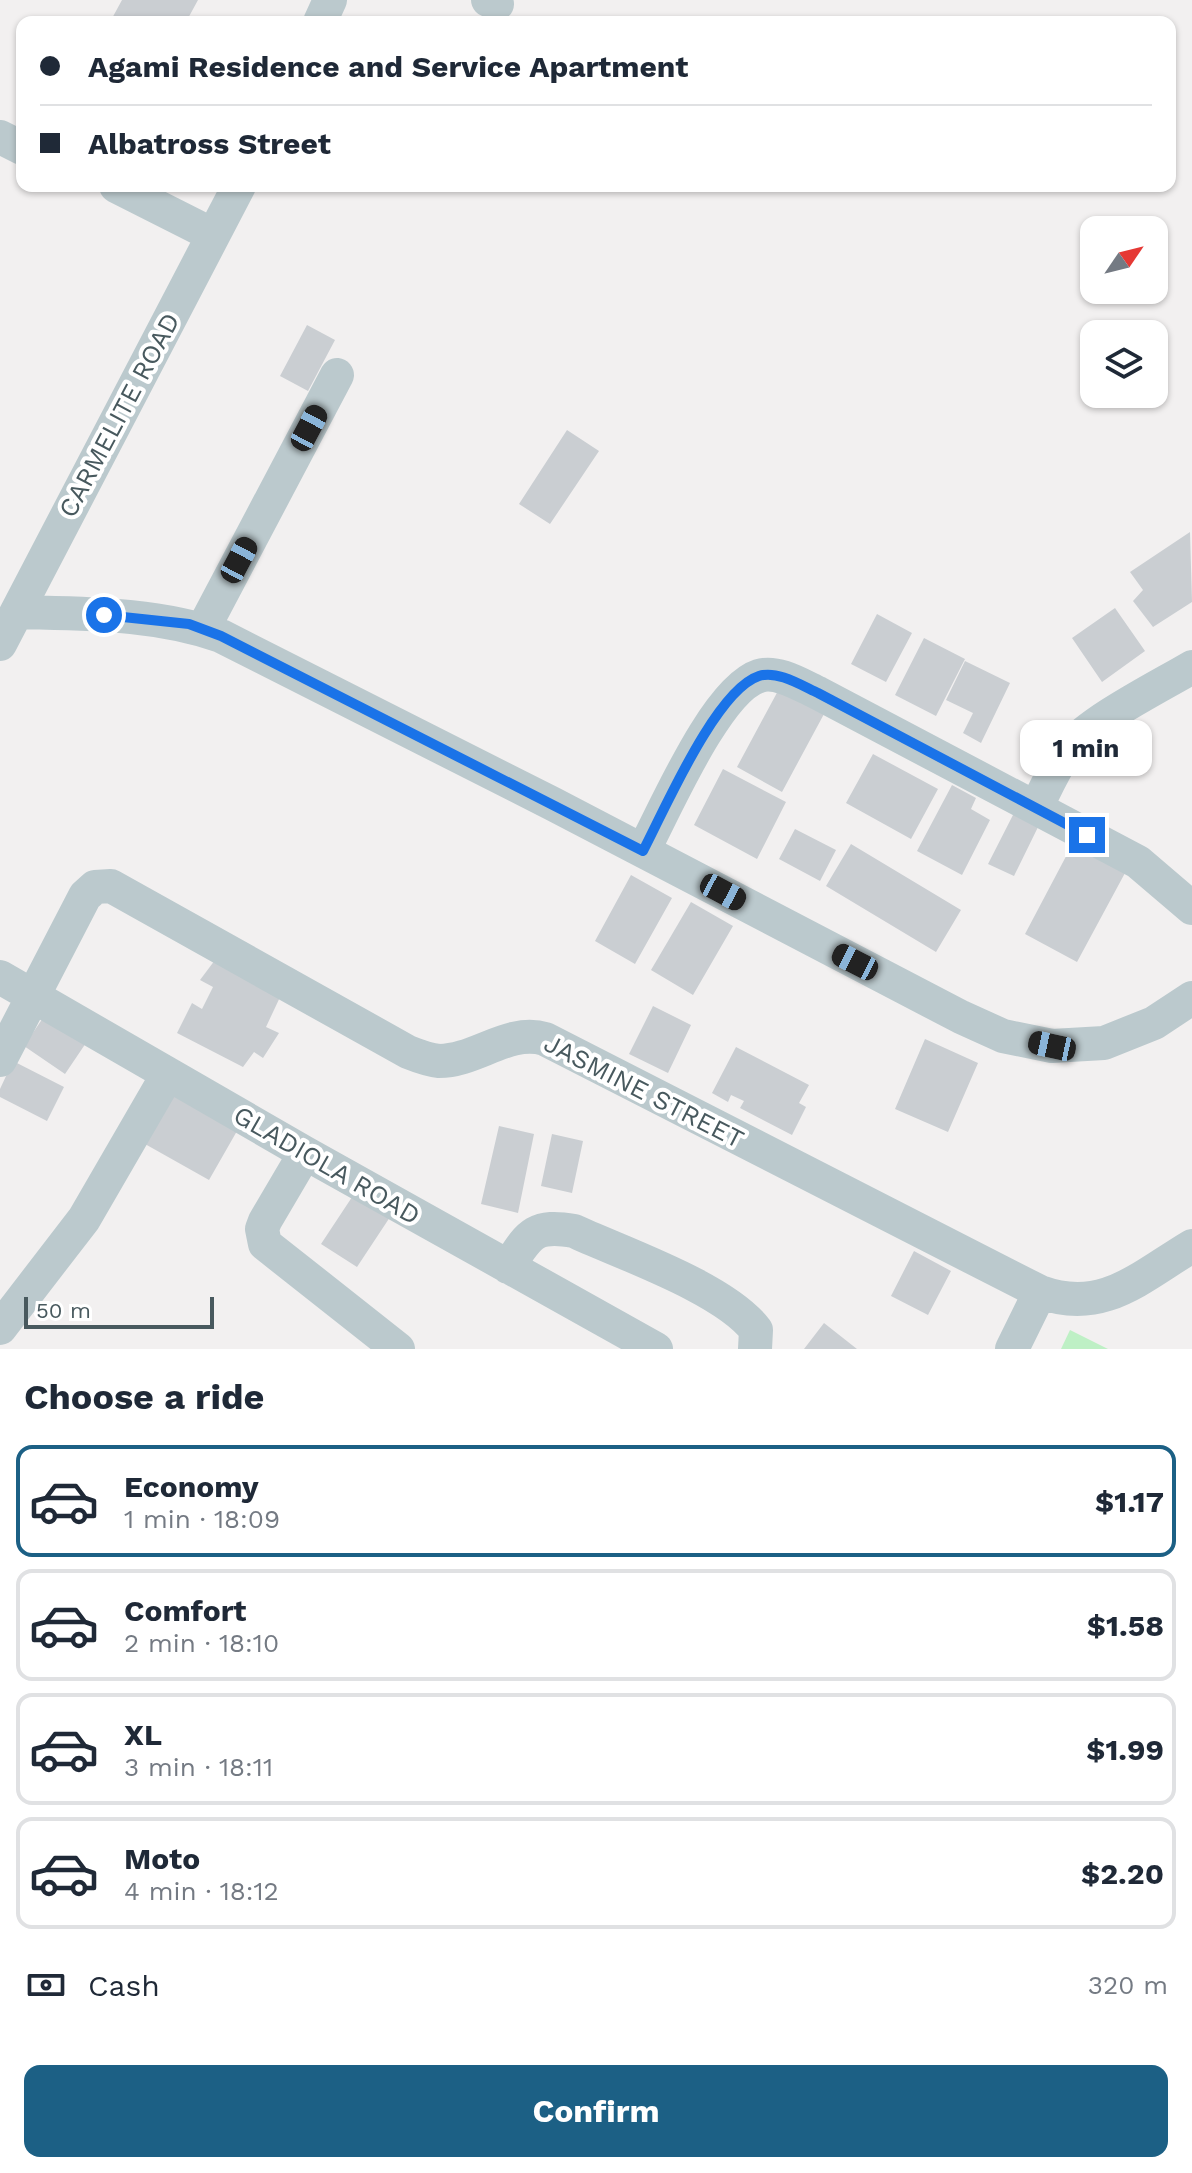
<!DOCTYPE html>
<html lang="en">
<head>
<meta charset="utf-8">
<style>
	:root { --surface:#fff; --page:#f6f6f7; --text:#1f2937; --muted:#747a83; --line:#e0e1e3; --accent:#1c6085 }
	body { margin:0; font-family:"Work Sans",sans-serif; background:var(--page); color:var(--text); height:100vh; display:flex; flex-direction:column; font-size:30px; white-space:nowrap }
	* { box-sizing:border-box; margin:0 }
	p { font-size:26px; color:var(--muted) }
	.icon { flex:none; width:44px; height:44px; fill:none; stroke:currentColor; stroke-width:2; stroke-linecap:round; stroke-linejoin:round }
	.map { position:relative; height:1349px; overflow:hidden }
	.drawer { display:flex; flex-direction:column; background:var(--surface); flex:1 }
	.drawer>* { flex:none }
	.banner { position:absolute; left:16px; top:16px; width:1160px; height:176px; border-radius:16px; box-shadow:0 2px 6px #0004; display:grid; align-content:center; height:176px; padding:0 24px; background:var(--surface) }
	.needle { width:52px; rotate:55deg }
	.tools { position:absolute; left:1080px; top:216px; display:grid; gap:16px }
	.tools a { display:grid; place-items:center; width:88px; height:88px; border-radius:16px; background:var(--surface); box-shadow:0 2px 6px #0004; font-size:40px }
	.scale { position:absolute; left:24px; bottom:20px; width:190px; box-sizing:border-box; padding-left:8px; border:4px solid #48595e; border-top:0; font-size:22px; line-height:28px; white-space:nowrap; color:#48595e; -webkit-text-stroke:6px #fff; paint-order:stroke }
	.end { position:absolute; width:36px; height:36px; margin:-18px; border:10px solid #1a73e8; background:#fff; box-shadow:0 0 0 4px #fff }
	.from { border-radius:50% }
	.bubble { position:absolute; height:56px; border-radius:16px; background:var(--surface); box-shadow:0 2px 6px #0004; font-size:26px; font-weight:700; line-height:56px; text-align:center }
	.car { position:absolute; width:24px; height:48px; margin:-24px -12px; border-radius:10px; box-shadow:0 0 6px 2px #0007; background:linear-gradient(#222 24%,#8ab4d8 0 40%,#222 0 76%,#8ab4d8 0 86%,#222 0) }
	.banner b { display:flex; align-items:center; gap:28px; height:76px; font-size:30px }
	.banner b+b { border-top:2px solid var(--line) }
	.banner i { width:20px; height:20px; background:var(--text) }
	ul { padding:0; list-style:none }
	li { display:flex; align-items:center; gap:24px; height:112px; margin:0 16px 12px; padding:0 8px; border:4px solid var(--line); border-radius:16px }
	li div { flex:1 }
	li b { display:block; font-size:30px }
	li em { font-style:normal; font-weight:700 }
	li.current { border-color:var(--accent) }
	li>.icon { width:72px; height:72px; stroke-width:1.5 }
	h2 { padding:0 24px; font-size:36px; line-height:96px }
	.pay { display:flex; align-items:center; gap:20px; height:88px; padding:0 24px; font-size:30px }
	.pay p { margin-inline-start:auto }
	.action { display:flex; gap:16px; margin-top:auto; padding:16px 24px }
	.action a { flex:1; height:92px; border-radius:16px; background:var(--accent); color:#fff; font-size:32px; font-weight:700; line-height:92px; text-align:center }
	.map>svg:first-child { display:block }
	.green { fill:#bef0c5 }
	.building { fill:#caced2 }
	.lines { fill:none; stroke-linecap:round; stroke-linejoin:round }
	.minor { stroke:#bbc9cd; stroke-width:34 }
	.route { stroke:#1a73e8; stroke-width:10 }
	.labels { text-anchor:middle; stroke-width:8; stroke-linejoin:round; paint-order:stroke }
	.street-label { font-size:26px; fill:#48595e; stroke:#fff }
</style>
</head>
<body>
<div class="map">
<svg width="1192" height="1349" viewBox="0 0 1192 1349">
	<rect width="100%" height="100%" fill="#f2f0f0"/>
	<path class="green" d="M1070,1330L1108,1349H1061Z"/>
	<path class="building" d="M122,0H198L186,22H110Z
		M307,325L335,340L308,391L280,376Z
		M567,430L599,451L550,524L519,504Z
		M1190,532L1192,602L1153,627L1133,601L1143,590L1130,572Z
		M1115,608L1145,651L1102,682L1072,638Z
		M877,614L912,633L886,682L851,664Z
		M924,638L965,659L936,716L895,695Z
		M965,661L1010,683L981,743L963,733L973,713L946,700Z
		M779,689L824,714L782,792L737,767Z
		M873,754L938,789L911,839L846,803Z
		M723,769L786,802L757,859L694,825Z
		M952,785L976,798L971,809L990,820L962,875L917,851Z
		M1014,813L1039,825L1014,876L988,864Z
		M795,829L836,850L820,881L779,859Z
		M851,844L961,910L936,952L826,886Z
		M1072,845L1125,873L1077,962L1025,934Z
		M631,875L672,898L635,964L595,941Z
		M691,902L733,926L693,995L651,970Z
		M215,960L281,995L266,1027L279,1033L263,1058L254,1052L243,1067L177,1033L192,1003L202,1009L213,987L200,980Z
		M653,1006L691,1025L668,1073L629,1054Z
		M47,1012L88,1040L65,1074L24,1046Z
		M925,1039L978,1063L948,1132L895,1109Z
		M736,1047L809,1085L799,1103L806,1107L792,1135L740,1108L744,1101L731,1095L728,1102L712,1093Z
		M13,1061L64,1087L47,1121L0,1097V1089Z
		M177,1087L241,1124L209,1180L145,1144Z
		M499,1126L534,1134L518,1213L481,1204Z
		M552,1134L583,1141L572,1193L541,1186Z
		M358,1188L394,1211L357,1267L321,1244Z
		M914,1251L951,1271L928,1315L891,1296Z
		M824,1323L857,1349H804Z"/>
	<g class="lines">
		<path class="minor" d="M488,0L497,4
			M320,22L330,0
			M0,137L22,148
			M116,186L213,235
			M17,612C86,614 155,613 221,636L553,804L961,1017L1003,1036L1052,1046L1104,1043L1154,1023L1192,998
			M203,629L337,375
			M0,644L239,186
			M1036,808C1046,788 1055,766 1069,748C1090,721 1160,686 1192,667
			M643,851C665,810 716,690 759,676C777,670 801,685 818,693L1138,862L1192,908
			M0,977L305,1153L656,1349
			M0,1060L85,896L95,887L111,886L408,1052C418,1056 428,1060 439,1061C476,1061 509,1028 545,1039L1040,1292C1103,1315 1140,1277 1192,1246
			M305,1153L265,1221L262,1229L265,1244L398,1349
			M508,1267C529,1235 533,1224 574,1231C624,1254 724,1288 756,1330L755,1349
			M0,1328L84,1219L168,1074
			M1012,1349L1040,1292"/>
	</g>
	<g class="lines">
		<path class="route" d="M104,615L189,624L221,636L643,851C665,809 716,690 759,676C777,670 801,685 818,693L1087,835"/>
	</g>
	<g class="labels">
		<g class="street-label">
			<text transform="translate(119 415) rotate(-62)" y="9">CARMELITE ROAD</text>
			<text transform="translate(644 1091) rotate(27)" y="9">JASMINE STREET</text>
			<text transform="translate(327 1165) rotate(30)" y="9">GLADIOLA ROAD</text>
		</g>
	</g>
</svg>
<div class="tools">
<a><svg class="needle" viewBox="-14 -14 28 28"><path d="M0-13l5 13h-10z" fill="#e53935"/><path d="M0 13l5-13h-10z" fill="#747a83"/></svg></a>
<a><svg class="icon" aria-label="layers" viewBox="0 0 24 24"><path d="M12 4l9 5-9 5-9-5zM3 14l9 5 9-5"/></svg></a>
</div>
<div class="scale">50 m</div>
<i class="end from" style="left:104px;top:615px"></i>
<i class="end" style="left:1087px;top:835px"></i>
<div class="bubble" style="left:1020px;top:720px;width:132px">1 min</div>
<i class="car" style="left:309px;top:428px;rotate:28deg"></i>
<i class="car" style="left:239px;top:560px;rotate:28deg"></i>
<i class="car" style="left:723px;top:892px;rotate:118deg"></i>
<i class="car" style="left:855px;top:962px;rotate:297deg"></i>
<i class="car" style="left:1052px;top:1046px;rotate:282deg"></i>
<div class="banner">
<b><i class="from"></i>Agami Residence and Service Apartment</b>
<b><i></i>Albatross Street</b>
</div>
</div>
<section class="drawer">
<h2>Choose a ride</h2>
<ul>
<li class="current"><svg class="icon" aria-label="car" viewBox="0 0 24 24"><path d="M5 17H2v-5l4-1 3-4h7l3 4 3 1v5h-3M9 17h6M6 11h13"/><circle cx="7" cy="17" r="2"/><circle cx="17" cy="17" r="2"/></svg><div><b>Economy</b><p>1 min · 18:09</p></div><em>$1.17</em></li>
<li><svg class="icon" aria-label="car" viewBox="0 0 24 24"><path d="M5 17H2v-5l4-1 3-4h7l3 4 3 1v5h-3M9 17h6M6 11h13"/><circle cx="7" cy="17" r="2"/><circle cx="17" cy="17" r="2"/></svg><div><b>Comfort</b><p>2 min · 18:10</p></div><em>$1.58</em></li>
<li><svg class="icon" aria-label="car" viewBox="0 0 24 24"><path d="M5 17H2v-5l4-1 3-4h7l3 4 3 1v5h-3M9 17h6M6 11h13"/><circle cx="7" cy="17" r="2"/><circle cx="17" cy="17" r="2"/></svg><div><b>XL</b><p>3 min · 18:11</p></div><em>$1.99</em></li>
<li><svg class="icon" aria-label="car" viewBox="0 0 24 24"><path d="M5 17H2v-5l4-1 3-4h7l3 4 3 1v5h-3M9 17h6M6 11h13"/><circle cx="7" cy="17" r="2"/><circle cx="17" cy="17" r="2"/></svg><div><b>Moto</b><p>4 min · 18:12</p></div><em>$2.20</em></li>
</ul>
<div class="pay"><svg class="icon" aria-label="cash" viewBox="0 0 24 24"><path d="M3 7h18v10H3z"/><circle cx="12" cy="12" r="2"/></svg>Cash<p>320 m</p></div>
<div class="action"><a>Confirm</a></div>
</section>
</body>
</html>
